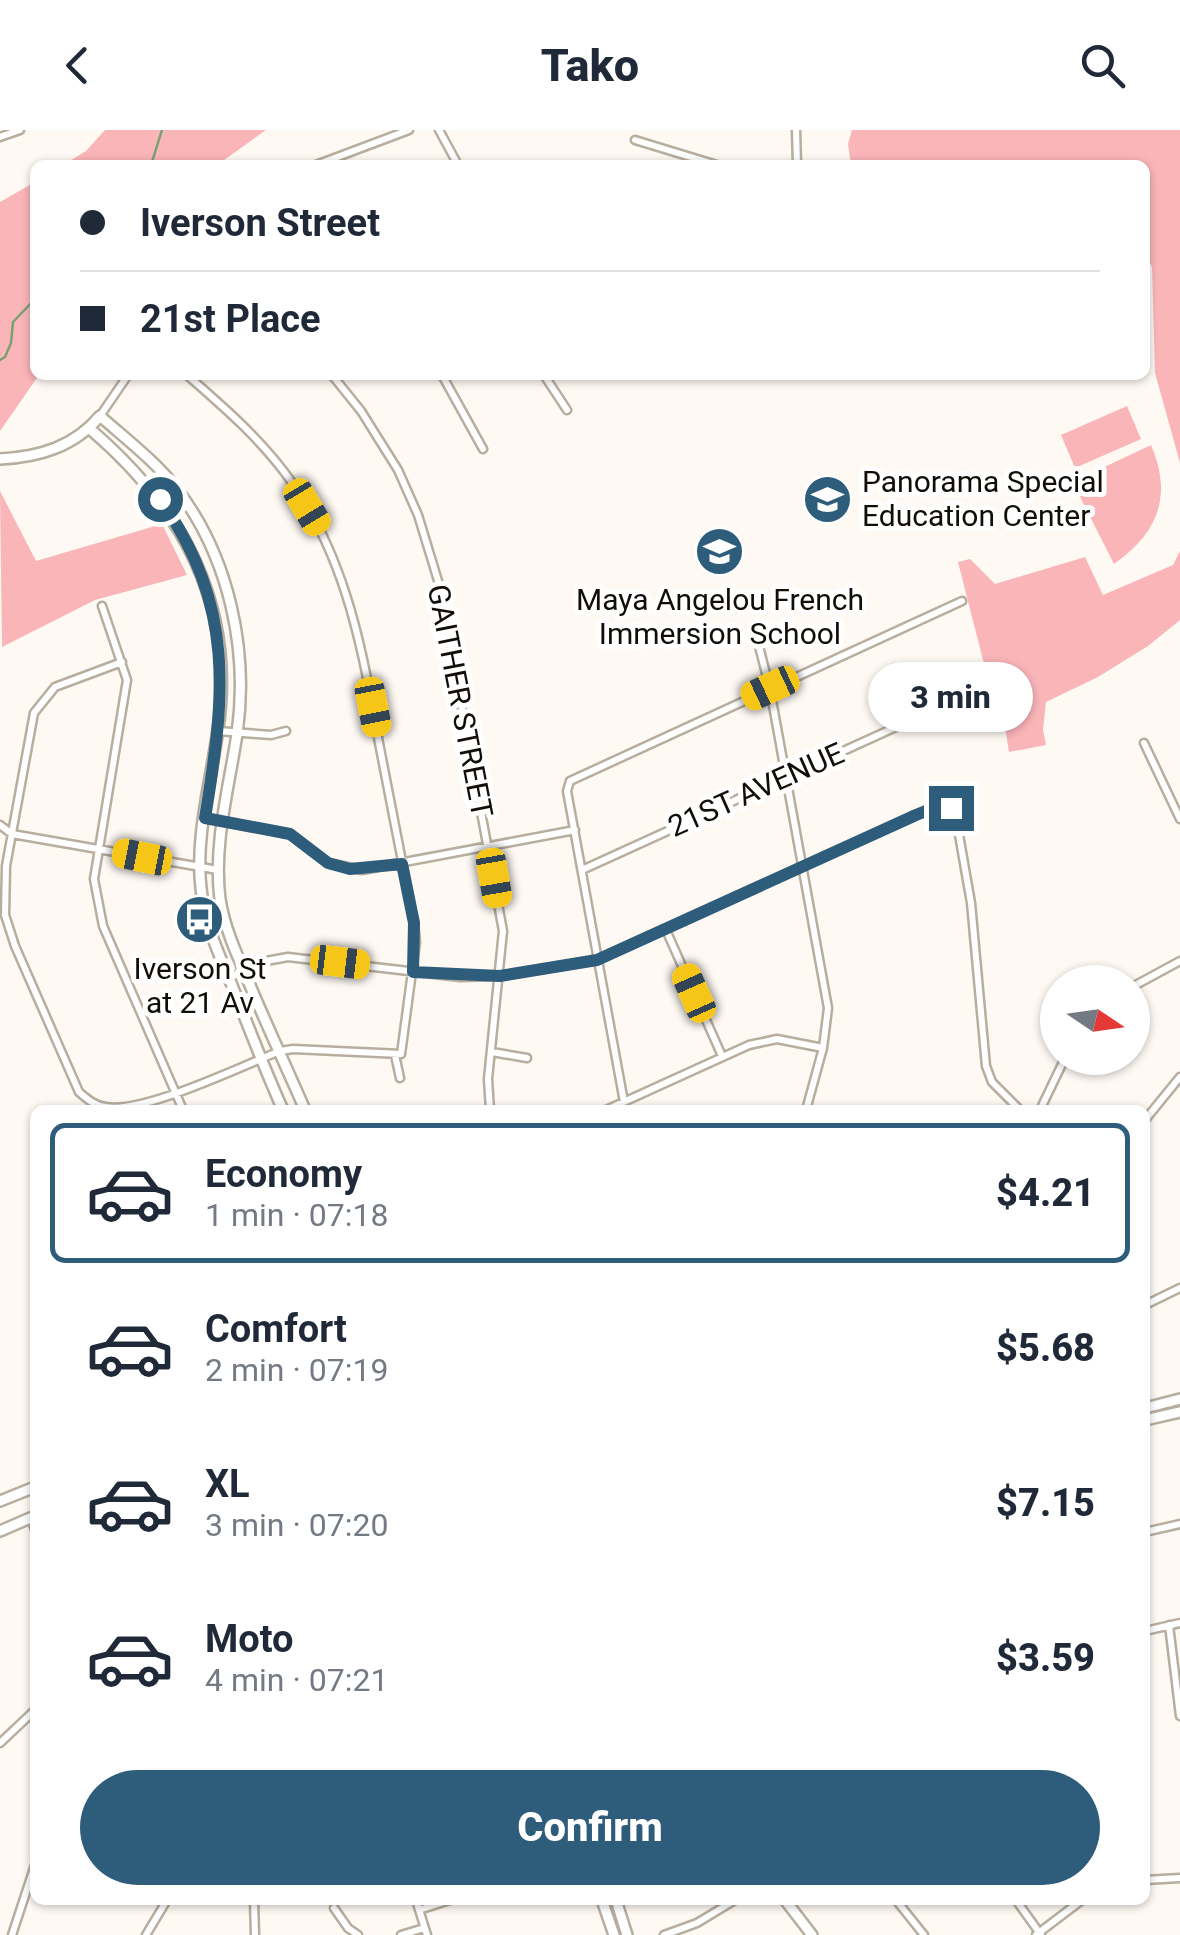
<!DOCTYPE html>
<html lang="en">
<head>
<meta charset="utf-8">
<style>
	:root { --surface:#fff; --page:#f6f6f7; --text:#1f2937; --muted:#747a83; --line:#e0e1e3; --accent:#2e5d7c }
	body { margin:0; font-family:Roboto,sans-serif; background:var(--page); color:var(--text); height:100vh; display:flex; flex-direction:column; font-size:38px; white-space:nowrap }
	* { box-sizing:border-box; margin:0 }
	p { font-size:32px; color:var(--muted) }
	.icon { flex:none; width:55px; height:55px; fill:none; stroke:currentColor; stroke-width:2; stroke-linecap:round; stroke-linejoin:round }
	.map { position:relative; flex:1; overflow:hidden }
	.details { position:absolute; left:30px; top:975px; width:1120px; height:800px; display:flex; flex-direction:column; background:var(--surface); border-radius:15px; box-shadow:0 2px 8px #0004 }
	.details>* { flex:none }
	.guide { position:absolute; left:30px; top:30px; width:1120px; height:220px; border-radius:15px; box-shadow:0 2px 8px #0004; display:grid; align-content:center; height:220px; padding:0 50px; background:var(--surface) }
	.needle { width:65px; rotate:103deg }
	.fabs { position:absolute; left:1040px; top:835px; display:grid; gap:20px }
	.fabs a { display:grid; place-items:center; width:110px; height:110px; border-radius:50%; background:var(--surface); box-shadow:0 2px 8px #0004; font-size:50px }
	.end { position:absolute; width:45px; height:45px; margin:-22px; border:12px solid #2e5d7c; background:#fff; box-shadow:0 0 0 5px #fff }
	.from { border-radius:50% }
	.bubble { position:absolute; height:70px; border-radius:35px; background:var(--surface); box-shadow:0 2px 8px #0004; font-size:32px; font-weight:800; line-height:70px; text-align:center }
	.car { position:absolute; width:30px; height:60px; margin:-30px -15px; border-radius:12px; box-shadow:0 0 8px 2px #0007; background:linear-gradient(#f5c518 24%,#345 0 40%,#f5c518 0 76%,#345 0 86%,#f5c518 0) }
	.guide b { display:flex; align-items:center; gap:35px; height:95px; font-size:38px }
	.guide b+b { border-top:2px solid var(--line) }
	.guide i { width:25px; height:25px; background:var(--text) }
	ul { padding:18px 0 0; list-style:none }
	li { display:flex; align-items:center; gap:30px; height:140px; margin:0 20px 15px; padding:0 30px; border:5px solid transparent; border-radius:15px }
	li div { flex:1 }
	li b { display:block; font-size:38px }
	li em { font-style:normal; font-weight:800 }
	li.current { border-color:var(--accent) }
	li>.icon { width:90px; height:90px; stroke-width:1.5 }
	.button { display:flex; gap:20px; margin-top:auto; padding:20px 50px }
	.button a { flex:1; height:115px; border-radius:60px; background:var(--accent); color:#fff; font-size:40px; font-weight:800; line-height:115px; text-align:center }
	header { display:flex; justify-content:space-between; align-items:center; height:130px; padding:0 50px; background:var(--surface); font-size:45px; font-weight:800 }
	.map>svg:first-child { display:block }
	.green { fill:#fab5b9 }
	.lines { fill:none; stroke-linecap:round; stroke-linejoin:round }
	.stream { stroke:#78a273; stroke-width:2.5 }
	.street-casing { stroke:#b8ae9f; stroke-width:11 }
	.secondary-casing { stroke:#b8ae9f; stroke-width:14 }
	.street { stroke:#fff; stroke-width:6 }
	.secondary { stroke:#fff; stroke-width:9 }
	.route { stroke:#2e5d7c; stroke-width:12 }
	.labels { text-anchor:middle; stroke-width:10; stroke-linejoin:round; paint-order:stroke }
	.poi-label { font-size:30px; fill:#110d08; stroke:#fff }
	.street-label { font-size:30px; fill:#110d08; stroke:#fff }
</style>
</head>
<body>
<header><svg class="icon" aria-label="back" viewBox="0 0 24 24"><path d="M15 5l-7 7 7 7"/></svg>Tako<svg class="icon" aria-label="search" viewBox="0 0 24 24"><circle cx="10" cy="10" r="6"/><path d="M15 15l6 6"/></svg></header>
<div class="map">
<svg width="1180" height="1805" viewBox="0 0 1180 1805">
	<rect width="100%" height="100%" fill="#fef9f3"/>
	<path class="green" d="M105,0H266L217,35H63L86,21Z
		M852,0H1180V333L1155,243L1152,137L1145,122V35H851L848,14Z
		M35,52V245H39L0,301V72Z
		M1127,276L1141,309L1075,338L1061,305Z
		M1151,315C1173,366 1158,403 1114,434L1075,357L1077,350Z
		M0,361L36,431L162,394L187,445L95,470L2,517Z
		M1180,421V490L1148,516L1098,547L1046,572L1043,600L1046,615L1009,622L1001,572L983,530L958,432L970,429L995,454L1085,427L1103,465L1173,435Z"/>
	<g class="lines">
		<path class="stream" d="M151,35L162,0
			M0,230L5,227L11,213L13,192L35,169"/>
		<defs>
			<path id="street" d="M439,0L458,35
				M796,0L797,35
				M0,7L20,0
				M635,10L717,35
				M316,35L409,0
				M332,245L361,281L398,340L418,385L439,454L503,801L488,949L490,980
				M442,245L483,319
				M544,245L567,280
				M100,286L128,245
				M102,476L127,550L94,749L103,796L183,980
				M754,497L770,559L828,878L823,918L806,980
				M122,532L55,557L34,583L6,736L5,785L15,816L79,962C87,969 95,976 106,977C143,984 242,936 280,921L293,919L401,924L416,812L414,793C402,733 391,673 379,613C363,522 347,432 293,354C264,312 226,279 187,245
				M218,601L271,605L286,601
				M1144,613L1180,689
				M205,688L290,704L328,733L362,740L575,700
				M0,695L12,704L218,740
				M582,740L986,556
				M666,800L722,926
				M229,848L266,831L288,827L460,847L500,846L597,830L916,685L945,676L955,682L971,773L986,936L992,952L1020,980
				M1132,857L1180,831
				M1050,889L1058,894
				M492,922L527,928
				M395,925L400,948
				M624,972L567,661L570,651L962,471
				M606,980L749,915L777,909L823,918
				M1040,980L1065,928
				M1145,990L1180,947
				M1145,1175L1180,1158
				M31,1388L35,1400
				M1145,1402L1180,1394
				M1169,1495L1180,1586
				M1145,1501L1180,1493
				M0,1613L35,1580
				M1145,1750L1180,1748
				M254,1770L255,1805
				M416,1770L427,1805
				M896,1770L924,1805
				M1016,1770L1041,1805
				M334,1778L348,1798L358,1805
				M419,1780L450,1770
				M12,1805L35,1735
				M146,1805L167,1770
				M401,1805L424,1798
				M664,1805L697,1793L735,1770
				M1036,1805L1082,1770"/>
			<path id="secondary" d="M90,299C182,378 236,473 218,599C211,651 195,707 201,758C204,792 218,822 231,853C248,895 264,938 283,980
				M0,329C39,327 74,317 100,286C126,309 155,331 177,359C229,427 249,520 237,604C229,657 213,715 220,769C224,796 236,823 247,848C265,892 286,936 305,980
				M1145,1278L1180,1269
				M1145,1290L1180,1282
				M0,1371L35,1357
				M0,1401L35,1386
				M602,1770L614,1805
				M616,1770L627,1805
				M785,1770L812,1805"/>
		</defs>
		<use href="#street" class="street-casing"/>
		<use href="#secondary" class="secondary-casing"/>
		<use href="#street" class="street"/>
		<use href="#secondary" class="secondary"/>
	</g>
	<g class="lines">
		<path class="route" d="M160,369C236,477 225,566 205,688L290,704L328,733L350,739L402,734L414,793L413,842L500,846L597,830L916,685L938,676L951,678"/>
	</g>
	<defs>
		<symbol id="school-disc" viewBox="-11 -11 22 22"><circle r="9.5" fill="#2e5d7c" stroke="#fff"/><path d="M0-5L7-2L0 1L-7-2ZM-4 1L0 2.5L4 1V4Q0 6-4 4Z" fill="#fff"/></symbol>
		<symbol id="bus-disc" viewBox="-11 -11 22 22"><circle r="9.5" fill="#2e5d7c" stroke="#fff"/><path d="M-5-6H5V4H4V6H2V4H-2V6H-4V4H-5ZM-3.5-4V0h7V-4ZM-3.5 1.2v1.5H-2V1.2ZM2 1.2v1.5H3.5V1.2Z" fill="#fff"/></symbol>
	</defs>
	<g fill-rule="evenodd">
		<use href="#school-disc" x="800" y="342" width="55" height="55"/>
		<use href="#school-disc" x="692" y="394" width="55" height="55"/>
		<use href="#bus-disc" x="172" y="762" width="55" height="55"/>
	</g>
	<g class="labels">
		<g class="poi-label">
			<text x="862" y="362" text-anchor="start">Panorama Special<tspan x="862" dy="34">Education Center</tspan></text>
			<text x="720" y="480">Maya Angelou French<tspan x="720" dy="34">Immersion School</tspan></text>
			<text x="200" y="849">Iverson St<tspan x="200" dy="34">at 21 Av</tspan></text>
		</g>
		<g class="street-label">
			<text transform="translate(460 571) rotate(79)" y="10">GAITHER STREET</text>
			<text transform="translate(756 660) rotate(-24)" y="10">21ST AVENUE</text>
		</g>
	</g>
</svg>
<div class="fabs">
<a><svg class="needle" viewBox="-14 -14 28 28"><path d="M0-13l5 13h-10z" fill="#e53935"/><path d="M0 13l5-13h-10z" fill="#747a83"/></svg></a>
</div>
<i class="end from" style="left:160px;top:369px"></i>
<i class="end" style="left:951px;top:678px"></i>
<div class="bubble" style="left:868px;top:532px;width:165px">3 min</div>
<i class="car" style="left:307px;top:377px;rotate:149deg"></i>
<i class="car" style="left:770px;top:558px;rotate:245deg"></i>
<i class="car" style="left:373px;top:577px;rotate:169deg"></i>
<i class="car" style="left:142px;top:727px;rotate:281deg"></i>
<i class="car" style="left:494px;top:748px;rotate:170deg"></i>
<i class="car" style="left:340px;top:832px;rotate:97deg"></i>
<i class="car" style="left:694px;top:863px;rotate:336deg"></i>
<div class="guide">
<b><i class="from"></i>Iverson Street</b>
<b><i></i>21st Place</b>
</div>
<section class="details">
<ul>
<li class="current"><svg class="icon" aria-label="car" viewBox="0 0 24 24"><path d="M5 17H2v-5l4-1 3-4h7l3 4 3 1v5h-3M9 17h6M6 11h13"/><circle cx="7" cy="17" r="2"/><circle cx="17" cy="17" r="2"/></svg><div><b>Economy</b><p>1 min · 07:18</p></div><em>$4.21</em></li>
<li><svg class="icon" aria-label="car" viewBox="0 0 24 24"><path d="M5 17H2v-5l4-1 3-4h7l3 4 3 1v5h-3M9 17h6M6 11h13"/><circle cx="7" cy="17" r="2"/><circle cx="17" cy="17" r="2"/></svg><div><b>Comfort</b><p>2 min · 07:19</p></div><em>$5.68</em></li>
<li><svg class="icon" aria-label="car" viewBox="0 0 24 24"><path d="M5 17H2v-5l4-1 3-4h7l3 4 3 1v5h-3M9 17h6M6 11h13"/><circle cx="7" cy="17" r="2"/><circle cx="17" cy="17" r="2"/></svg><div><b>XL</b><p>3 min · 07:20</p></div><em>$7.15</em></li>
<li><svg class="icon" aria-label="car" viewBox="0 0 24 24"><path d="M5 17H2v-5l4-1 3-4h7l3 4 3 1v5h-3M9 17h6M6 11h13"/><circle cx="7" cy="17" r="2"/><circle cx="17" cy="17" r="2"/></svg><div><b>Moto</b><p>4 min · 07:21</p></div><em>$3.59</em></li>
</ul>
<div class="button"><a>Confirm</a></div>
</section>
</div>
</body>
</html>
